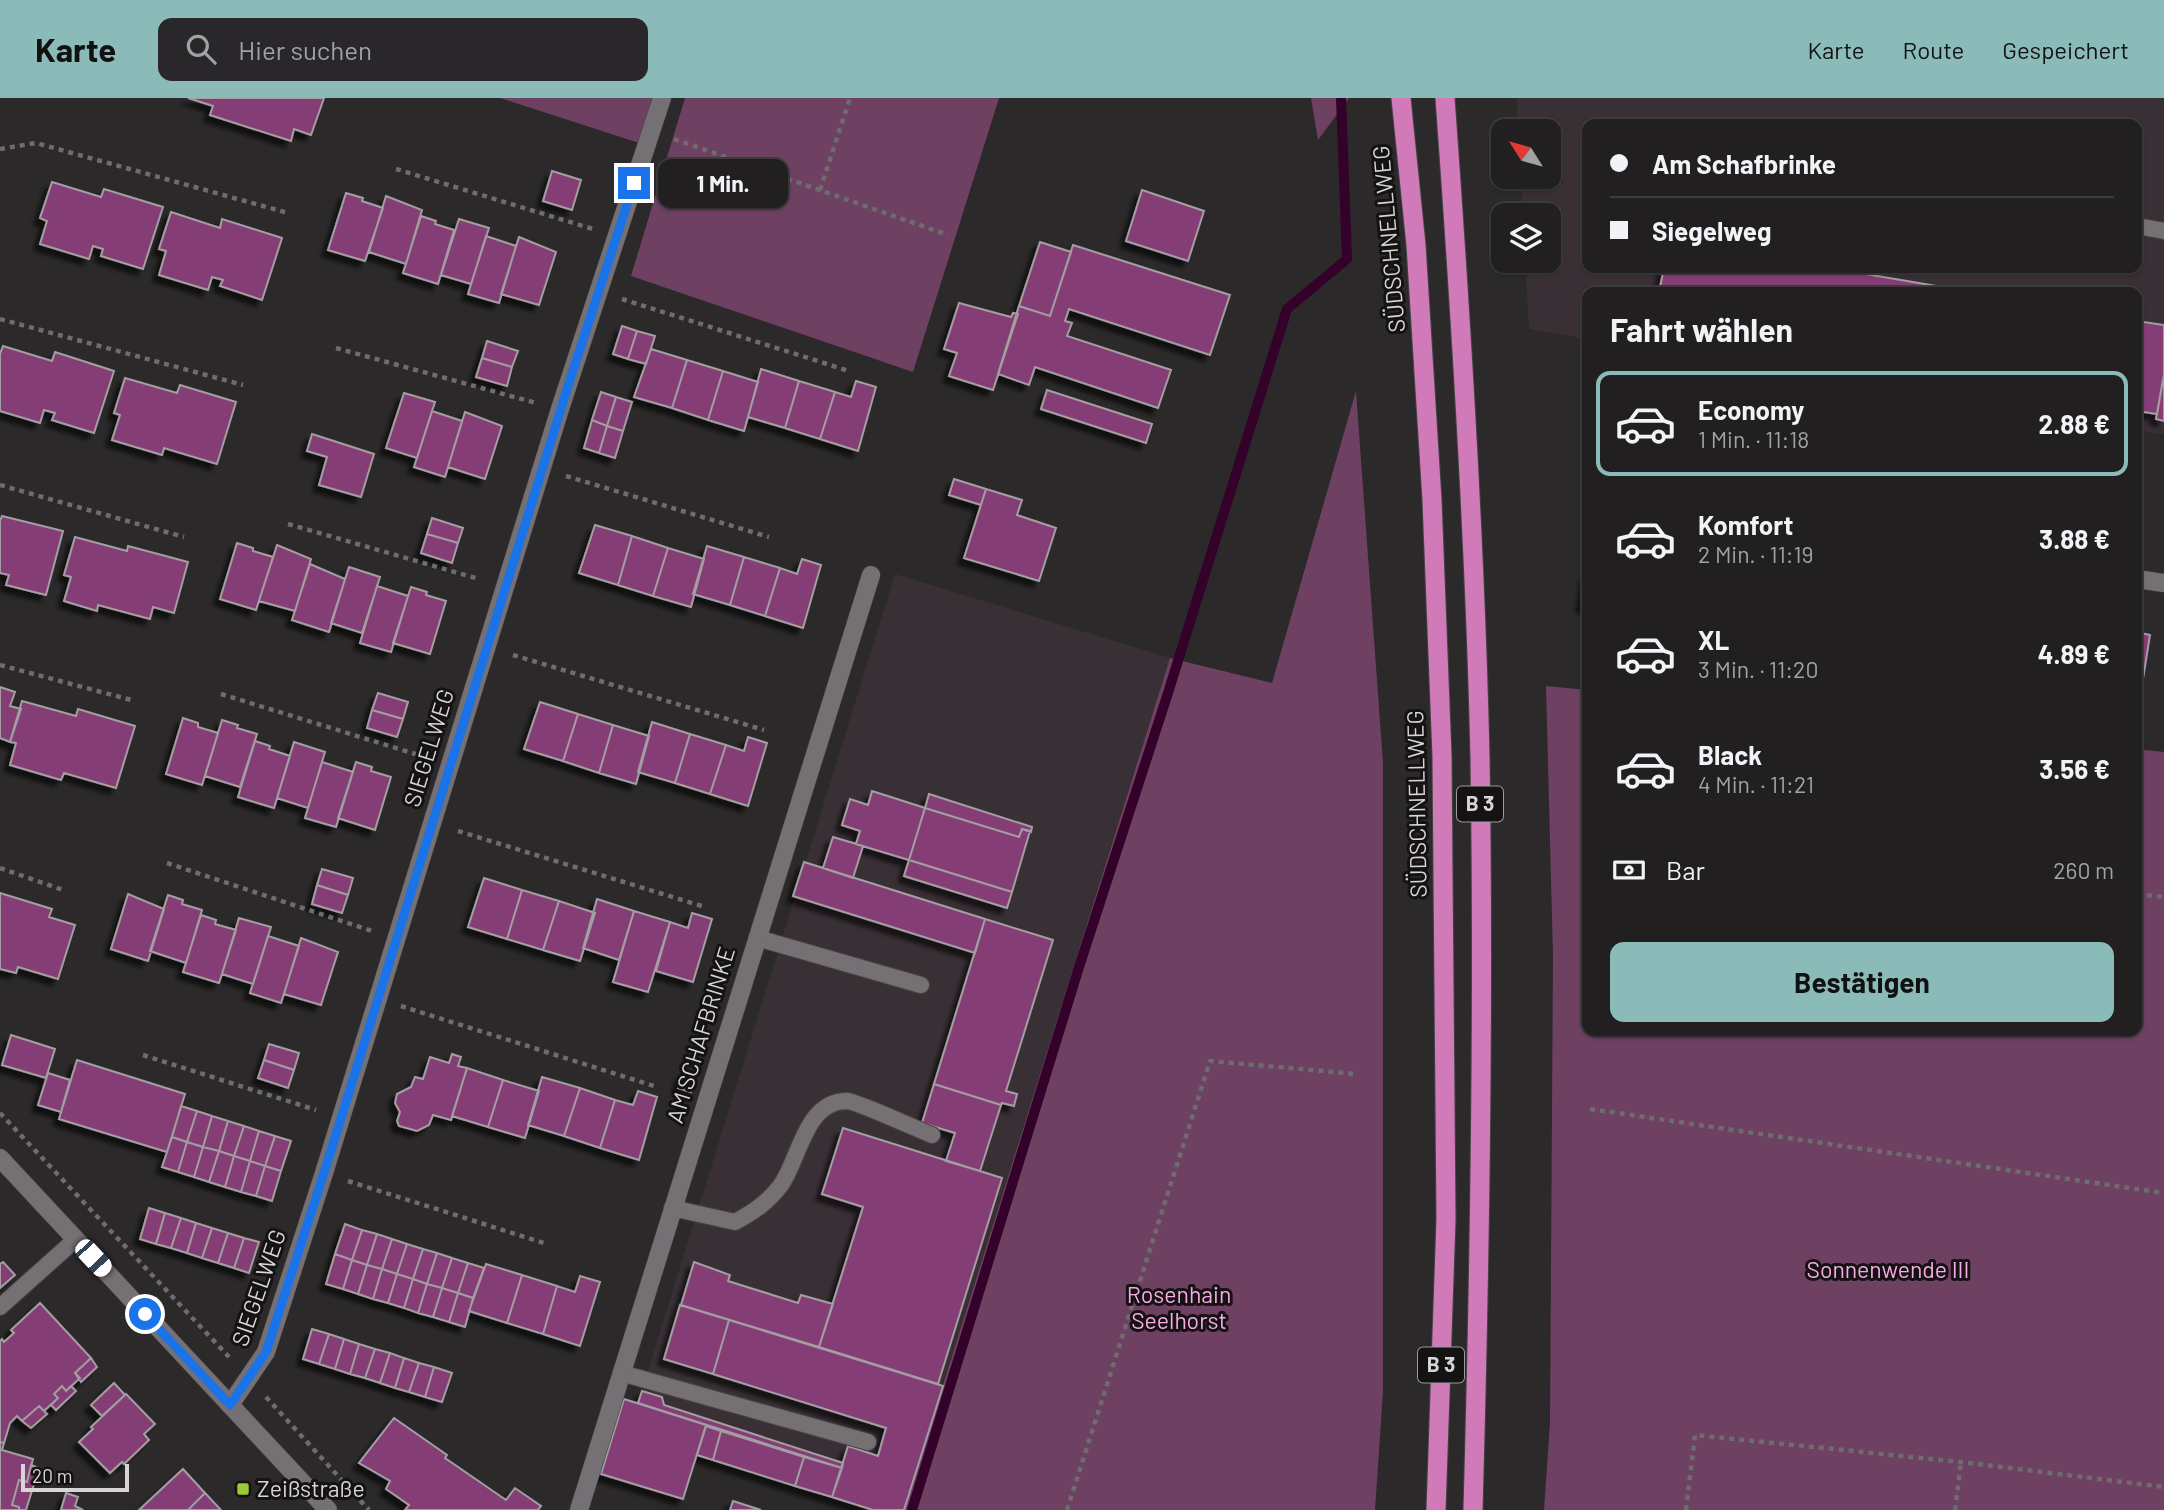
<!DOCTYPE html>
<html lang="de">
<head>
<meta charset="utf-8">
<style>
	:root { --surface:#211f20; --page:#292729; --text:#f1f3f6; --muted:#a2a2a5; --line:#3e3d3e; --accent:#8bbbb9 }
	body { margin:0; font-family:Barlow,sans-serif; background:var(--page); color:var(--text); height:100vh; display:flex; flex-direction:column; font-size:26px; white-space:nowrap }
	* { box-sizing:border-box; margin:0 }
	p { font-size:23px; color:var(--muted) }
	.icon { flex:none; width:38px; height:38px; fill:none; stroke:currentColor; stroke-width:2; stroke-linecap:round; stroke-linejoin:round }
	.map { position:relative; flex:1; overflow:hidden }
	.details { position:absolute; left:1582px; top:189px; width:560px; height:749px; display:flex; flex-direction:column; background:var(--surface); border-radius:14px; box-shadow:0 2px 5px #0004,0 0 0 2px var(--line) }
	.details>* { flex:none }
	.banner { position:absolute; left:1582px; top:21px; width:560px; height:154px; border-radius:14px; box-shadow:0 2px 5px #0004,0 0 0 2px var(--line); display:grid; align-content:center; height:154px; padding:0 28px; background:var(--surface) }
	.needle { width:46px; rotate:307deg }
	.fabs { position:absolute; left:1491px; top:21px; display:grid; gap:14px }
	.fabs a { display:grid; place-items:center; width:70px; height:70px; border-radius:14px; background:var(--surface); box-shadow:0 2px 5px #0004,0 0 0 2px var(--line); font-size:35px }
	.scale { position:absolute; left:21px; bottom:18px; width:108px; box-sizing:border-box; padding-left:7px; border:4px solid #d7d4d6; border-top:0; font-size:19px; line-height:24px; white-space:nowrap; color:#d7d4d6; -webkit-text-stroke:5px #141213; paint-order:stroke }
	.end { position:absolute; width:32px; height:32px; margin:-16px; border:9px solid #1a73e8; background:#fff; box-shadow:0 0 0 4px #fff }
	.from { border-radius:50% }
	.bubble { position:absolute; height:49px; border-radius:14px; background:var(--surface); box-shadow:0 2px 5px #0004,0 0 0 2px var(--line); font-size:23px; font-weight:700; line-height:49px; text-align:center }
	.car { position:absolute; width:21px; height:42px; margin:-21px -10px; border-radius:9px; box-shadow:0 0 5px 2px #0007; background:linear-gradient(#fff 24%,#345 0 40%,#fff 0 76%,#345 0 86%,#fff 0) }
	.banner b { display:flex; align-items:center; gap:24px; height:66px; font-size:26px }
	.banner b+b { border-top:2px solid var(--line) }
	.banner i { width:18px; height:18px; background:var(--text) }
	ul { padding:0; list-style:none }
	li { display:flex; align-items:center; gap:21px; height:105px; margin:0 14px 10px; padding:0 14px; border:4px solid transparent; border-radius:14px }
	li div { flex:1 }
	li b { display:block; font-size:26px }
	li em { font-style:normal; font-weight:700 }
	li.active { border-color:var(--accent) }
	li>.icon { width:63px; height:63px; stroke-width:1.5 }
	h2 { padding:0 28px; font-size:32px; line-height:84px }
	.pay { display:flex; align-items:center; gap:18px; height:77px; padding:0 28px; font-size:26px }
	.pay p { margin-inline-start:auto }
	.action { display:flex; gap:14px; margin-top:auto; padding:14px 28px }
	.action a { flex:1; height:80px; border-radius:14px; background:var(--accent); color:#111; font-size:28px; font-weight:700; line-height:80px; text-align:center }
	header { display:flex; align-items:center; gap:42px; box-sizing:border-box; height:98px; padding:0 35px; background:var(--accent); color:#111 }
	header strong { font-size:33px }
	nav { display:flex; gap:38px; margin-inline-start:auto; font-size:24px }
	.search { width:490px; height:63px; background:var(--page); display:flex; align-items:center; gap:18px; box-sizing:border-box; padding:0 24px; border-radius:14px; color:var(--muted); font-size:26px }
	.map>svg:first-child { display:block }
	.built { fill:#393036; fill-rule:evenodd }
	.green { fill:#6e4062 }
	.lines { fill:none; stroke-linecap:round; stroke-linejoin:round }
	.stream { stroke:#33012a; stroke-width:10 }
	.building { fill:#853e74; stroke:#a39ea2; stroke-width:2; filter:url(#shadow) }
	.service-casing { stroke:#474446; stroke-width:18 }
	.minor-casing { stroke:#474446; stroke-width:19 }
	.tertiary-casing { stroke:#474446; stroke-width:19 }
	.trunk-casing { stroke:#474446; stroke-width:21 }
	.path { stroke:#6f6c6e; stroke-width:4.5; stroke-dasharray:5 5; stroke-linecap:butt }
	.service { stroke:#757073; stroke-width:16 }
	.minor { stroke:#757073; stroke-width:18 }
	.tertiary { stroke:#757073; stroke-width:18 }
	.trunk { stroke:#d07aba; stroke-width:19 }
	.route { stroke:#1a73e8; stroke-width:9 }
	.poi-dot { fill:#98cb37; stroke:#141213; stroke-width:2.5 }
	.labels { text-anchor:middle; stroke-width:6; stroke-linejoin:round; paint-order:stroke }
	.shield { fill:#141213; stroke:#9c9a9c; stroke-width:2 }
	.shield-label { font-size:21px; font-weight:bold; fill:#d7d4d6 }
	.street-label { font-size:23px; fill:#d7d4d6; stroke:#141213 }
	.park-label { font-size:23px; fill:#f9a9e3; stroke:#141213 }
	.poi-label { font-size:23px; fill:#d7d4d6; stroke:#141213; text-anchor:start }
</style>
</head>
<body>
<header>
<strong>Karte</strong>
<div class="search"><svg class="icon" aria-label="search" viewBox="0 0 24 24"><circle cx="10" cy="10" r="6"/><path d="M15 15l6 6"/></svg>Hier suchen</div>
<nav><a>Karte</a><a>Route</a><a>Gespeichert</a></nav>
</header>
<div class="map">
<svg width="2164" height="1412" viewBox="0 0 2164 1412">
	<defs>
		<filter id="shadow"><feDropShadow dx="-6" dy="6" stdDeviation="2" flood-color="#0009"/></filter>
	</defs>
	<rect width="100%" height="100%" fill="#2c292b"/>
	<path class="built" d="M1517,0H2164V336L2137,332V194H1587V241L1529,231L1525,163H1549V117H1523L1521,79H1549V33H1518ZM1587,26H2137V170H1587Z
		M895,476L1170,560L904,1412H873L697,1357L706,1327L638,1305Z"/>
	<path class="green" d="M500,0H652L639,45Z
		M685,0H999L913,274L631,178Z
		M1311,0H1349L1318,42Z
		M1356,293L1383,665V1293L1375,1412H904L1170,560L1272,585Z
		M1546,588L1587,592V933H2137V651L2164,654V1412H1544L1550,1325L1553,858Z"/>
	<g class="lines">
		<path class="stream" d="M912,1412L1079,869L1168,595L1287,211L1347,161L1341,0"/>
	</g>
	<path class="building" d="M188,0H324L311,37L294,31L291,43L210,17L213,8Z
		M552,73L581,82L572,112L543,103Z
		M52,84L101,99L104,91L163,109L143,171L101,158L103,151L93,148L89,161L40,146L47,123L40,120Z
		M1142,92L1204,113L1188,163L1126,143Z
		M346,95L363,100L362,103L383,110L365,163L328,152Z
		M386,98L422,112L406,166L369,154Z
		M171,114L220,130L222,121L282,140L262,202L220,188L223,182L212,179L208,192L159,177L166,153L159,151Z
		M421,118L436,123L435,126L454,132L438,186L403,175Z
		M459,121L489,130L471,186L441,177Z
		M486,138L516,148L499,205L468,196Z
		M519,139L556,154L539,207L501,196Z
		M1040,144L1071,154L1050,218L1019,208Z
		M1073,147L1230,197L1210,257L1069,211L1065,223L1072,225L1067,238L1171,272L1158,310L1035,269L1029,287L998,276L1019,208L1050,218Z
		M1664,170H1830L1972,194H1659Z
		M959,205L1011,219L1013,215L1018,216L993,292L949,278L957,255L944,251Z
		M2137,223L2164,227V276L2157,316L2137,313Z
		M622,228L637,233L628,261L613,256Z
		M637,233L655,238L646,266L628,261Z
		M487,243L518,253L512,269L482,260Z
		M3,248L52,263L55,254L114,273L94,335L52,322L55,315L44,312L40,325L0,313V256Z
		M651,251L687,262L672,310L634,299Z
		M482,260L512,269L507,288L476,279Z
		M687,262L723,273L708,322L672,310Z
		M761,271L799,283L785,330L748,319Z
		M723,273L758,284L744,333L708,322Z
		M2164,276V323L2156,321Z
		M125,280L177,295L180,287L236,304L217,366L164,350L162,357L112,342L120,317L114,315Z
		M799,283L835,294L820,341L785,330Z
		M856,283L876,289L858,353L820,341L835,294L851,299Z
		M1047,292L1152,326L1146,345L1041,311Z
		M601,294L616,299L607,328L592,322Z
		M404,295L435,304L417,360L386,350Z
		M616,299L632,304L623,333L607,328Z
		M432,313L462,323L445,379L414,369Z
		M465,314L502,328L485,381L448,369Z
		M592,322L607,328L599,355L584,350Z
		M607,328L623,333L615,360L599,355Z
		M312,336L374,356L361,399L319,387L327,359L307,353Z
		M954,381L986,391L981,407L949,397Z
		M986,391L1022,402L1017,417L1056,430L1039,483L964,460Z
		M2,418L63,433L46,497L6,487L9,477L0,475V423Z
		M432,420L463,430L458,445L427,436Z
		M595,427L632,438L618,487L579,475Z
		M427,436L458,445L452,465L421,455Z
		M632,438L668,450L653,498L618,487Z
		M75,439L127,453L128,448L188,464L174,515L153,509L150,521L98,507L97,513L64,503L71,479L64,477Z
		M237,445L253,450V453L273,459L256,512L220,501Z
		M277,447L311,461L295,513L259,503Z
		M707,448L744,459L730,507L693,496Z
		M668,450L704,461L691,509L653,498Z
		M744,459L780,470L765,518L730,507Z
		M802,461L821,467L803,530L765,518L780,470L797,476Z
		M310,466L345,481L329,534L292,522Z
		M349,469L380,479L362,535L331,525Z
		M1587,475V509H1582Z
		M377,488L408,498L391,554L360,545Z
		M411,489L427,494L426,497L446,503L430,556L393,545Z
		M2137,534L2150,537L2140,600L2137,599Z
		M0,589L15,594L10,608L21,611L10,644L0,640Z
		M378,595L408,604L403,621L372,612Z
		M22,603L76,618L78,611L135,628L116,690L64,675L61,682L10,667L16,645L10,644Z
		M540,604L578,616L563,663L524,651Z
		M372,612L403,621L397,639L367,630Z
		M578,616L613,627L599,675L563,663Z
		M183,620L198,625V629L218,635L202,687L166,676Z
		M222,622L238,627L237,630L257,636L240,689L205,678Z
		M652,624L690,636L675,685L638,674Z
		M613,627L649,638L636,686L599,675Z
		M690,636L726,647L710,696L675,685Z
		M748,639L767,645L748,708L710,696L726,647L744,653Z
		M255,643L270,648L269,651L290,658L274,710L238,699Z
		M294,644L325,654L308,710L277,700Z
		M322,664L353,674L336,729L305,720Z
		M356,664L372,669L371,673L391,679L375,732L338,720Z
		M872,693L925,710L909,762L856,746L860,733L842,727L850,701L868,707Z
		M929,696L1032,729L1031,734L1022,731L1019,739L925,710Z
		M925,710L1019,739L1022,731L1030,733L1012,794L909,762Z
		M833,739L863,748L853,780L823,770Z
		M909,762L1012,794L1007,810L904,778Z
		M804,764L985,821L975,855L793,798Z
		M322,771L353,780L348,797L317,787Z
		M484,780L522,792L507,841L468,829Z
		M317,787L348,797L342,815L312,806Z
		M522,792L559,803L543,852L507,841Z
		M0,795L52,811L49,819L75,827L58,881L18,869L16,875L0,871Z
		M128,796L164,811L148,863L111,851Z
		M168,797L183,802L182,806L202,812L186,865L150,853Z
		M597,801L634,813L619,862L583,850Z
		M559,803L595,815L580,863L543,852Z
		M634,813L670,824L648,894L613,884Z
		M692,815L712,821L693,884L656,873L670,824L688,830Z
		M201,817L216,822L215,826L236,832L219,885L183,874Z
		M239,820L271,829L253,886L222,876Z
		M985,821L1053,842L1006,993L1017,996L1014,1008L1002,1005L1001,1007L934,986Z
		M268,838L299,848L281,905L250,895Z
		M301,840L338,854L321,907L284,896Z
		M11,937L55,951L46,980L2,967Z
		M269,946L299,955L294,972L264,962Z
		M452,956L461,959L458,968L467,970L451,1022L433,1017L429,1027L417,1033L399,1028L397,1023L400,1014L395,1005L397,996L411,989L415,979L423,981L430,959L449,965Z
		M77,962L185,996L167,1054L59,1021Z
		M264,962L294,972L288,990L258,980Z
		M467,970L503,982L488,1029L452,1018Z
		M48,975L70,982L61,1014L38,1007Z
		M682,977L695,981L691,994L678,990Z
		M542,979L580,990L564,1038L528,1027Z
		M503,982L539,993L525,1040L488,1029Z
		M934,986L1001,1007L980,1073L946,1063L955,1035L922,1025Z
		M580,990L615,1002L600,1050L564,1038Z
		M638,993L657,999L639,1062L600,1050L615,1002L633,1007Z
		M181,1008L197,1013L187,1044L172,1039Z
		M197,1013L212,1018L203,1049L187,1044Z
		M212,1018L228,1023L219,1053L203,1049Z
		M228,1023L244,1028L234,1058L219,1053Z
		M244,1028L259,1033L250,1063L234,1058Z
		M843,1030L1002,1080L938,1286L819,1249L863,1109L822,1096Z
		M259,1033L275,1038L265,1068L250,1063Z
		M275,1038L291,1043L281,1073L265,1068Z
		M172,1039L187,1044L178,1074L162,1069Z
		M187,1044L203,1049L194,1079L178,1074Z
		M203,1049L219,1053L209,1084L194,1079Z
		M219,1053L234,1058L225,1089L209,1084Z
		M234,1058L250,1063L241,1094L225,1089Z
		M250,1063L265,1068L256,1098L241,1094Z
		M265,1068L281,1073L272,1103L256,1098Z
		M149,1110L165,1115L156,1146L140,1141Z
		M165,1115L181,1120L171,1150L156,1146Z
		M181,1120L196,1125L187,1155L171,1150Z
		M196,1125L212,1130L202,1160L187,1155Z
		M345,1126L362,1132L352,1162L335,1156Z
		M212,1130L228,1135L218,1165L202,1160Z
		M362,1132L377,1136L367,1167L352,1162Z
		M228,1135L244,1140L234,1170L218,1165Z
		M377,1136L392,1141L382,1171L367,1167Z
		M244,1140L259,1144L249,1175L234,1170Z
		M392,1141L407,1146L397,1176L382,1171Z
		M407,1146L423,1151L413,1181L397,1176Z
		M423,1151L437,1155L427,1186L413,1181Z
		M437,1155L452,1160L442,1190L427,1186Z
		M335,1156L352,1162L343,1191L326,1186Z
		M452,1160L468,1165L458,1195L442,1190Z
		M352,1162L367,1167L358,1196L343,1191Z
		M3,1164L15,1177L0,1190V1166Z
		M694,1164L730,1177L728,1183L798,1205L801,1197L833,1206L819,1249L681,1207Z
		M468,1165L484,1170L473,1200L458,1195Z
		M486,1166L522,1177L507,1225L469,1213Z
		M367,1167L382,1171L373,1201L358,1196Z
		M382,1171L397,1176L388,1205L373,1201Z
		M397,1176L413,1181L404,1210L388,1205Z
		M522,1177L557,1188L543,1236L507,1225Z
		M580,1178L600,1184L580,1248L543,1236L557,1188L575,1194Z
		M413,1181L427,1186L418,1215L404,1210Z
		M427,1186L442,1190L433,1219L418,1215Z
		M442,1190L458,1195L449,1224L433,1219Z
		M458,1195L473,1200L465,1229L449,1224Z
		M40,1205L91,1260L75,1275L80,1280L66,1293L62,1288L54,1296L58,1300L44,1313L39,1308L22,1323L17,1318L10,1325L4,1345L0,1344V1243L2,1241L4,1244L14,1235L11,1232Z
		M680,1207L729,1222L713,1276L664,1261Z
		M729,1222L943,1288L904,1412H873L832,1399L848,1348L878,1358L886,1330L713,1276Z
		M312,1231L329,1236L319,1266L303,1261Z
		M329,1236L344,1241L335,1271L319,1266Z
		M344,1241L359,1246L350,1276L335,1271Z
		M359,1246L375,1251L365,1280L350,1276Z
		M375,1251L390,1255L380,1285L365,1280Z
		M390,1255L404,1260L395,1290L380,1285Z
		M91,1260L97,1269L81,1284L75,1275Z
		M404,1260L419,1265L409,1294L395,1290Z
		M419,1265L434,1269L425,1299L409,1294Z
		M434,1269L452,1275L442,1304L425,1299Z
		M114,1285L125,1297L102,1318L91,1307Z
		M62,1288L66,1293L71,1288L76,1293L56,1312L51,1307L58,1300L54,1296Z
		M642,1293L662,1299L664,1307L843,1365L842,1370L638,1305Z
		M126,1296L155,1326L144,1336L149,1342L124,1366L122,1364L110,1375L79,1344L93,1331L91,1329Z
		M624,1301L706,1327L683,1401L601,1376Z
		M39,1308L47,1316L31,1330L22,1323Z
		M394,1320L447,1357L445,1360L506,1402L515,1390L541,1408L538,1412H405L409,1407L386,1391L390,1383L359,1365Z
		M706,1328L721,1333L713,1362L697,1357Z
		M721,1333L804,1359L795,1388L713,1362Z
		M0,1344L4,1345L2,1352L33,1361L27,1384L19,1382L12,1407L19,1409V1412H0Z
		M804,1359L842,1370L832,1399L795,1388Z
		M31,1367L39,1370L26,1412H19V1409L12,1407L19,1382L27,1384Z
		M183,1371L205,1395L188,1412H139Z
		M66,1395L78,1399L75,1408L83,1412H61Z
		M205,1395L221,1412H188Z
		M733,1403L761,1412H730Z"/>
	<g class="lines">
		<defs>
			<path id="service" d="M2137,128L2164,133
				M757,840L921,887
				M672,1110L735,1124C754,1114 768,1104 781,1087C800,1060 805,1003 847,1003C859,1004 916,1031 932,1037
				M0,1209L75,1142
				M621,1275L868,1344"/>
			<path id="minor" d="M2137,481L2164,485
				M230,1307L266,1254L324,1075L560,311L662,0
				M579,1412L871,477"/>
			<path id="tertiary" d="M0,1060L328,1412"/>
			<path id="trunk" d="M1401,0L1416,147L1432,402L1442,658L1446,1121L1436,1412
				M1445,0C1461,219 1475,439 1480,659C1484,910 1480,1161 1473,1412"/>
		</defs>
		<use href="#service" class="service-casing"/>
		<use href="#minor" class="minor-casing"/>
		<use href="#tertiary" class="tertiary-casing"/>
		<use href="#trunk" class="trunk-casing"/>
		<path class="path" d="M674,41L948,137
			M0,51L36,45L288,115
			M396,71L593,131
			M820,92L850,0
			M622,201L849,273
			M0,221L243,287
			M336,250L536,305
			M566,378L769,439
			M0,387L184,439
			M288,426L479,481
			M513,557L764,632
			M0,567L135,603
			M221,596L425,659
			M458,733L705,809
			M167,765L372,833
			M0,770L63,792
			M2137,796L2164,799
			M401,908L657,989
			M143,957L316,1012
			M1590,1011L2164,1095
			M0,1015L229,1259
			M348,1083L547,1146
			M266,1299L369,1412
			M1067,1412L1210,963L1356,976
			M1686,1412L1695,1337L1961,1364L2164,1389
			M1955,1412L1961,1364"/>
		<use href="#service" class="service"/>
		<use href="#minor" class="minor"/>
		<use href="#tertiary" class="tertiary"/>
		<use href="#trunk" class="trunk"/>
	</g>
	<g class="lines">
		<path class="route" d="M145,1216L230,1307L266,1254L324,1075L568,288L634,85"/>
	</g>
	<rect class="poi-dot" x="236" y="1384" width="14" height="14" rx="3.5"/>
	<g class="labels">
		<g class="shield">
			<rect x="1457" y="688.5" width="46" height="35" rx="5"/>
			<rect x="1418" y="1249.5" width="46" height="35" rx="5"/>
		</g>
		<g class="shield-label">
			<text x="1480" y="713">B 3</text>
			<text x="1441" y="1274">B 3</text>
		</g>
		<g class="street-label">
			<text transform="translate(1389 141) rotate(-95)" y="8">SÜDSCHNELLWEG</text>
			<text transform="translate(429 650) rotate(-73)" y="8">SIEGELWEG</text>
			<text transform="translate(1417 706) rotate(-91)" y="8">SÜDSCHNELLWEG</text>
			<text transform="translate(701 937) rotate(-73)" y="8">AM SCHAFBRINKE</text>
			<text transform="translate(259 1190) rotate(-71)" y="8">SIEGELWEG</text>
		</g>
		<g class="park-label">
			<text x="1888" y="1180">Sonnenwende III</text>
			<text x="1179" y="1205">Rosenhain<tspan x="1179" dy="26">Seelhorst</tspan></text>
		</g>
		<g class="poi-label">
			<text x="257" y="1399">Zeißstraße</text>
		</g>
	</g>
</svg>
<div class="fabs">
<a><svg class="needle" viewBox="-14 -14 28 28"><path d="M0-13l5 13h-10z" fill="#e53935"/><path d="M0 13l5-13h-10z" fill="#a2a2a5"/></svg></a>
<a><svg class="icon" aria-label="layers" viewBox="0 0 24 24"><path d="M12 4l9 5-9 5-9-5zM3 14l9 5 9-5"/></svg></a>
</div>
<div class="scale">20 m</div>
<i class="end from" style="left:145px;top:1216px"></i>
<i class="end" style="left:634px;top:85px"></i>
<div class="bubble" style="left:658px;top:61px;width:130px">1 Min.</div>
<i class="car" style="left:93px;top:1160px;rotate:137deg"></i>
<div class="banner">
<b><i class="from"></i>Am Schafbrinke</b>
<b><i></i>Siegelweg</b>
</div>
<section class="details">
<h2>Fahrt wählen</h2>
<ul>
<li class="active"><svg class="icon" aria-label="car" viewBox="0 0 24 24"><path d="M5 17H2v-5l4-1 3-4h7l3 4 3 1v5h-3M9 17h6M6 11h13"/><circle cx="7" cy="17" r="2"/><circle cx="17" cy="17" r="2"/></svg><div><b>Economy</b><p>1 Min. · 11:18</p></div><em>2.88 €</em></li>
<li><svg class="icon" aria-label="car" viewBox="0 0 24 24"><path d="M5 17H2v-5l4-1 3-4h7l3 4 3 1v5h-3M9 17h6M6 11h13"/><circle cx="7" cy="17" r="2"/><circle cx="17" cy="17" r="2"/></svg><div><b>Komfort</b><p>2 Min. · 11:19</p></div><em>3.88 €</em></li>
<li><svg class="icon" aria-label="car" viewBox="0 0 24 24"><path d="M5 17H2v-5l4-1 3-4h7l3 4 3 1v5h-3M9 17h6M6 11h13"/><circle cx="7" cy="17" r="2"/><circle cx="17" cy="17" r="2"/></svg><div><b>XL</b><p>3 Min. · 11:20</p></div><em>4.89 €</em></li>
<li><svg class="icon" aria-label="car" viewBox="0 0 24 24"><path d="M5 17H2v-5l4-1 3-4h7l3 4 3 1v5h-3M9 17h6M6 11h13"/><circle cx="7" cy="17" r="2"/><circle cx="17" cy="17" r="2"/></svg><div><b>Black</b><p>4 Min. · 11:21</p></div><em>3.56 €</em></li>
</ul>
<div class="pay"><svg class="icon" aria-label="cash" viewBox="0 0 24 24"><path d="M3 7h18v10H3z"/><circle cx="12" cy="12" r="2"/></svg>Bar<p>260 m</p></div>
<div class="action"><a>Bestätigen</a></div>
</section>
</div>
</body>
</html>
